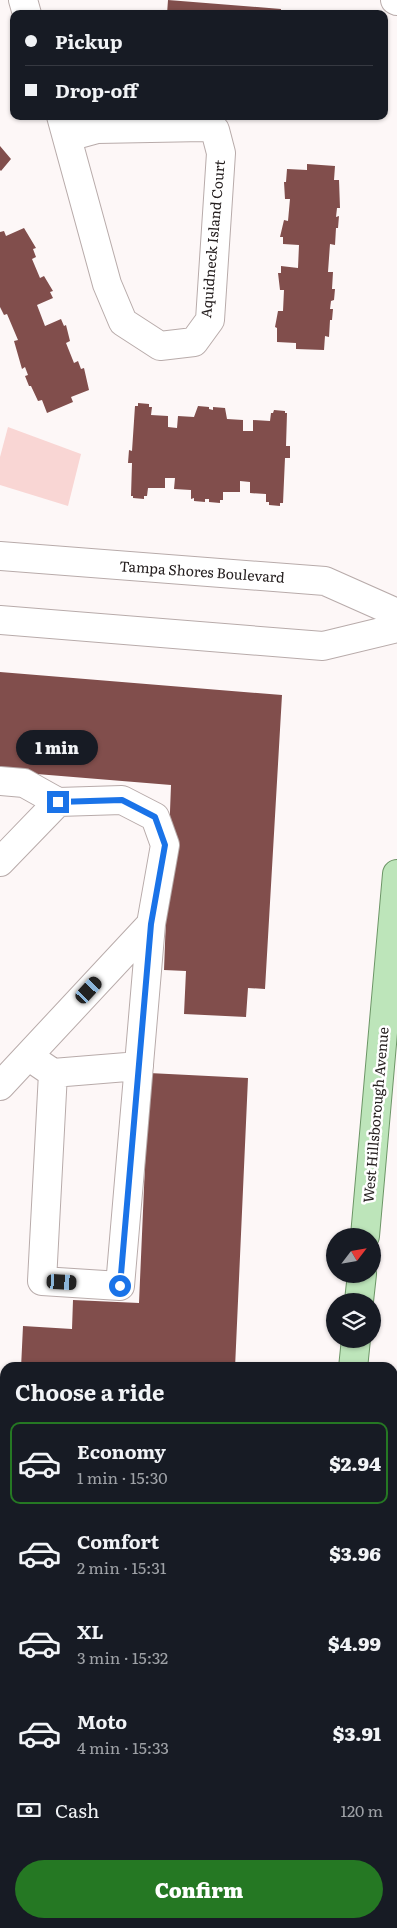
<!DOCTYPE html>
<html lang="en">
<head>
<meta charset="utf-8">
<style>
	:root { --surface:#171b24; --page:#242831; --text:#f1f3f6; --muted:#9ea1a6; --line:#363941; --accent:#257823 }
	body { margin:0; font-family:Literata,serif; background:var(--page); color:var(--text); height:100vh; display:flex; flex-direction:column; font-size:19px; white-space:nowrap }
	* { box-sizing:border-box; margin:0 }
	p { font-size:16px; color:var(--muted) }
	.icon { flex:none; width:28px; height:28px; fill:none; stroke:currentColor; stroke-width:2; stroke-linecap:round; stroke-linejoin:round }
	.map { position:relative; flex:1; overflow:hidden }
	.side { position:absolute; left:0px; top:1362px; width:398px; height:566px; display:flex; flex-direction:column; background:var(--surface); border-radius:15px 15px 0 0; box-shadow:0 1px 4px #0004 }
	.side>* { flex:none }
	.top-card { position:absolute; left:10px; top:10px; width:378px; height:110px; border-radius:10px; box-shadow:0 1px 4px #0004; display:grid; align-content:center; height:110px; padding:0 15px; background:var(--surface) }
	.needle { width:32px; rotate:59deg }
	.tools { position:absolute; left:326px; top:1228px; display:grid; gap:10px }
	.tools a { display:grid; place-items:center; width:55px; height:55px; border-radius:50%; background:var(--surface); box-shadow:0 1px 4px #0004; font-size:25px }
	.end { position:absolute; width:22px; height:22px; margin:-11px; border:6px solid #1a73e8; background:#fff; box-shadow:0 0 0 2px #fff }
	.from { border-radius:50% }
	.bubble { position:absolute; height:35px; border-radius:18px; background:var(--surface); box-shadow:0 1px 4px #0004; font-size:16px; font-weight:800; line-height:35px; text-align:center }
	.car { position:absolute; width:15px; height:30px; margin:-15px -8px; border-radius:6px; box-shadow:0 0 4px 1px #0007; background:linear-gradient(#222 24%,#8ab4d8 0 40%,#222 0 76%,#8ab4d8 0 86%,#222 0) }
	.top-card b { display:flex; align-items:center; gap:18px; height:48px; font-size:19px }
	.top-card b+b { border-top:1px solid var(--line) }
	.top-card i { width:12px; height:12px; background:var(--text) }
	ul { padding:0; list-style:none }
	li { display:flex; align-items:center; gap:15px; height:82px; margin:0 10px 8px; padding:0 5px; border:2px solid transparent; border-radius:10px }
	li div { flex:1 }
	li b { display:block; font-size:19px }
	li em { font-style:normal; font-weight:800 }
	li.selected { border-color:var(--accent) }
	li>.icon { width:45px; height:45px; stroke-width:1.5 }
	h2 { padding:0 15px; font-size:22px; line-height:60px }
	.pay { display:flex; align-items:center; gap:12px; height:55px; padding:0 15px; font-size:19px }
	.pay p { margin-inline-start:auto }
	.action { display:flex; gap:10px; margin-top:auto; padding:10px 15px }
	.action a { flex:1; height:58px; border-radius:30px; background:var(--accent); color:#fff; font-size:20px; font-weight:800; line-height:58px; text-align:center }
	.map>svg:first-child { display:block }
	.grass { fill:#f9d6d4 }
	.park { fill:url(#park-crowns) }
	.building { fill:#814e4c }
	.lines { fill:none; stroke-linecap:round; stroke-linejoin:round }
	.minor-casing { stroke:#b8abaa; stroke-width:30 }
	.major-casing { stroke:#6c9566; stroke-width:30 }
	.minor { stroke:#fff; stroke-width:28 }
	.major { stroke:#bde5ba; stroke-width:28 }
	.route { stroke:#1a73e8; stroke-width:6 }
	.labels { text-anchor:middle; stroke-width:5; stroke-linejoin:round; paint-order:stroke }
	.street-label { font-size:14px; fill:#262020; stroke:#fff }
</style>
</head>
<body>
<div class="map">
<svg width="397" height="1928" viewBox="0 0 397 1928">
	<defs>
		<pattern id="park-crowns" width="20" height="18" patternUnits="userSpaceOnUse" patternTransform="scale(1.25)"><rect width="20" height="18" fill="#f9d6d4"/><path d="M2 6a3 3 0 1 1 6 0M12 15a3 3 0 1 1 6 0" fill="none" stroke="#d5b7b6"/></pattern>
	</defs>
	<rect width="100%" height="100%" fill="#fdf7f7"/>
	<path class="grass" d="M8,427L81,454L68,506L0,485V457Z"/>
	<path class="park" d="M2,1423H5V1806L0,1798V1491Z"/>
	<path class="building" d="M168,0L281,9V14H167Z
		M0,146L11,159L1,171L0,170Z
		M307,164L335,166L334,180H339L340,208H337L336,217L339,216L338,228H336L335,245L330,244L328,272H333L332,289H335L334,300L331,301L330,309H333L332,320H330L329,337L325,336L324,350L296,349V343L277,342V328L275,327L278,311H283L284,290H280L278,273H281V266L298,268L299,245L283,244V237H280L284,220L288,221L290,199H285L284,182H286L287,169L307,170Z
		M24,228L36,248L33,249L36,257L32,259L40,278L44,276L53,291L50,292L53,298L37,305L45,326L61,319L64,326L66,325L70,341L66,343L74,363L78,361L81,369L84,368L89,390L71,397L73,402L47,413L42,400L38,401L31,386H29L25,376L28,375L25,367L22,369L14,341L18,340L7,314L4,315L0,307V232L4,231L6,236Z
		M138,403L149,404V407H152L151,415L168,416V427L177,428L178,416L194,417L198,406L209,407V409L213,410V407L225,408L227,419L243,420V431H253V420L270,421L271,413H273L274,410L285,411V413H287L286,446H290V458H285L283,503H280V506L269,505V502H266V494L250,493V482L240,481V492H223V500H220V503L209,502V499H205V502L194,501V498L191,499V490L174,489L175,478H165V488H148L147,496H144V499L133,498V496H131L132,463H128L129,450L132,451L135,406H138Z
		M0,672L282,695L265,989L248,988L246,1017L184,1014L186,971L164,970L171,785L0,771Z
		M149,1073L248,1078L235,1368H21L23,1326L72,1329L73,1300L139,1303Z"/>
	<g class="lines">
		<defs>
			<path id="minor" d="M23,0L27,14
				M395,0L397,1
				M61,116L107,284L123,322L160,346L194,342L210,320L221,153L215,130L204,127L97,129L68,137
				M0,556L325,581L397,613
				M0,620L323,646L397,628
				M0,781L24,783L58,802
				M0,862L58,802L122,800L155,817L165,845L151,924L0,1086
				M28,1056L53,1073L42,1281L120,1286L151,924
				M53,1073L139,1066
				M0,1838L5,1841
				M38,1924L40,1928"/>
			<path id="major" d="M365,1236L397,874
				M359,1301L362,1274
				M353,1368L356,1339
				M304,1928V1924
				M393,1928L397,1882"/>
		</defs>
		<use href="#minor" class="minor-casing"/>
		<use href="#major" class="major-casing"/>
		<use href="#minor" class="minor"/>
		<use href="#major" class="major"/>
	</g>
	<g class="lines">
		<path class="route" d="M58,802L122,800L155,817L165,845L151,924L120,1286"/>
	</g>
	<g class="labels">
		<g class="street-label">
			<text transform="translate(213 239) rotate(-85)" y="5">Aquidneck Island Court</text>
			<text transform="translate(202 572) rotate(4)" y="5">Tampa Shores Boulevard</text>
			<text transform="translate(376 1115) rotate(-85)" y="5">West Hillsborough Avenue</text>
		</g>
	</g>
</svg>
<div class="tools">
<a><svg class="needle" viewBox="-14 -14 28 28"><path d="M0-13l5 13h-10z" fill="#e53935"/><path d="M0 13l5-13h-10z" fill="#9ea1a6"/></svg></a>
<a><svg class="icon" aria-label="layers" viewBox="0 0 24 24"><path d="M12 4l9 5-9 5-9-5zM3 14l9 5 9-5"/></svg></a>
</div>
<i class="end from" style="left:120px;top:1286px"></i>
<i class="end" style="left:58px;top:802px"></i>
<div class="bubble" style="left:16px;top:730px;width:82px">1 min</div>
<i class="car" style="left:89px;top:990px;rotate:43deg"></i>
<i class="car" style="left:62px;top:1282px;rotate:93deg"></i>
<div class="top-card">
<b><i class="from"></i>Pickup</b>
<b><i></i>Drop-off</b>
</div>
<section class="side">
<h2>Choose a ride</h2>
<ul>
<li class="selected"><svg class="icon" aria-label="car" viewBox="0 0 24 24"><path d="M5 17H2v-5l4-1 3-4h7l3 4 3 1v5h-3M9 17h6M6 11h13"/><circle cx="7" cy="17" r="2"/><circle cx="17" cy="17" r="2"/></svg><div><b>Economy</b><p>1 min · 15:30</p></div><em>$2.94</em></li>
<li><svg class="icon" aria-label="car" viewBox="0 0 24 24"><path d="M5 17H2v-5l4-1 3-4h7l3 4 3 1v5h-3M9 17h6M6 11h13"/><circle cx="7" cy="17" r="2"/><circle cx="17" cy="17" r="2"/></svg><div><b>Comfort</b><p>2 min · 15:31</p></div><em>$3.96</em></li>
<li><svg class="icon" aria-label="car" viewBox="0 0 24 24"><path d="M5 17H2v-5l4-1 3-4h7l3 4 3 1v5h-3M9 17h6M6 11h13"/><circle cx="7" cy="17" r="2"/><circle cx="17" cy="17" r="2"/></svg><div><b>XL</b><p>3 min · 15:32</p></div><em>$4.99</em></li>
<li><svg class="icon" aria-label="car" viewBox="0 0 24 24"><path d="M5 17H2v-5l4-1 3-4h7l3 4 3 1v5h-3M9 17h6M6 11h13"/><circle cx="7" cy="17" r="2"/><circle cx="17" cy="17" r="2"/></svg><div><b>Moto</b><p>4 min · 15:33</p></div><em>$3.91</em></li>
</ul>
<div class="pay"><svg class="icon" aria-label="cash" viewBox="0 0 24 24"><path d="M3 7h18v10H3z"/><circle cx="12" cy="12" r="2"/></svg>Cash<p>120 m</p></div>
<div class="action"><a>Confirm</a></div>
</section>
</div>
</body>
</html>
